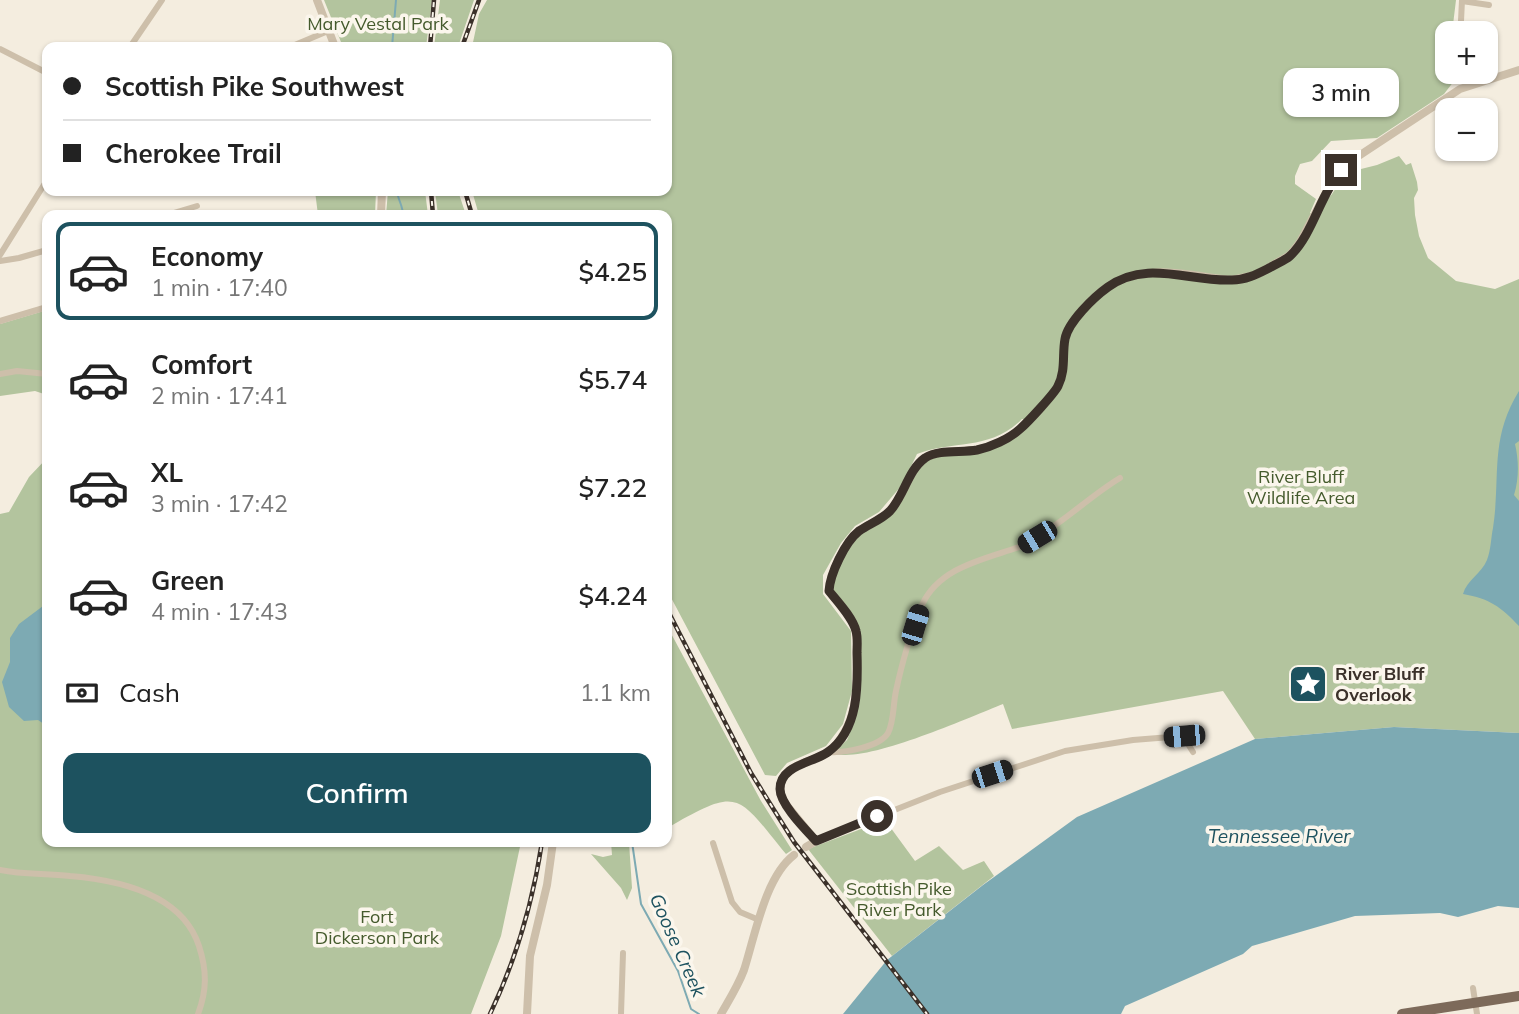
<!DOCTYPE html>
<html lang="en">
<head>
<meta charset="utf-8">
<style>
	:root { --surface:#fff; --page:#f6f6f6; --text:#222; --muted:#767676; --line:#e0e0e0; --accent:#1d525f }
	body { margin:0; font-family:Mulish,sans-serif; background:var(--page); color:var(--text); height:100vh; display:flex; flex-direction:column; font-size:26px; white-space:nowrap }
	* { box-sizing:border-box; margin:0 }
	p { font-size:23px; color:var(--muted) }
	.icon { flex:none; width:38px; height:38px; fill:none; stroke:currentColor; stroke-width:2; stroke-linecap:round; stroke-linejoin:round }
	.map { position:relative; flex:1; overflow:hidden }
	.panel { position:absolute; left:42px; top:210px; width:630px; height:637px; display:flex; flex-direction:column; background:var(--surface); border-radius:14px; box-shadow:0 2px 5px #0004 }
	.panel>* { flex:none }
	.banner { position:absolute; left:42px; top:42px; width:630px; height:154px; border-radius:14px; box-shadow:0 2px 5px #0004; display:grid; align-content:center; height:154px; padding:0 21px; background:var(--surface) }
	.buttons { position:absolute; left:1435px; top:21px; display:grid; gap:14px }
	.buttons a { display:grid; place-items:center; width:63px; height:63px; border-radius:14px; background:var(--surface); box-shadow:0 2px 5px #0004; font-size:35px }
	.end { position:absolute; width:32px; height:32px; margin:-16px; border:9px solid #3b312a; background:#fff; box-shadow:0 0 0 4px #fff }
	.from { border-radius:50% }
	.bubble { position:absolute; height:49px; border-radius:14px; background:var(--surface); box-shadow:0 2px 5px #0004; font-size:23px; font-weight:600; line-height:49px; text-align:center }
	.car { position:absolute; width:21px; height:42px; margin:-21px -10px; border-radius:9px; box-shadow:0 0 5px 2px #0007; background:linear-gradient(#222 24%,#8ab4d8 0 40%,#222 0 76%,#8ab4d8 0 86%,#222 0) }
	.banner b { display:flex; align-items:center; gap:24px; height:66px; font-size:26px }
	.banner b+b { border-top:2px solid var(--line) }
	.banner i { width:18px; height:18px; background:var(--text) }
	ul { padding:12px 0 0; list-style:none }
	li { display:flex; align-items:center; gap:21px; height:98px; margin:0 14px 10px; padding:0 7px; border:4px solid transparent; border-radius:14px }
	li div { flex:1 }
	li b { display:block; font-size:26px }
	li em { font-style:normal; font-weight:600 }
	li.selected { border-color:var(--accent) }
	li>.icon { width:63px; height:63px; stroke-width:1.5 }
	.pay { display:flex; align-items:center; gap:18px; height:77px; padding:0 21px; font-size:26px }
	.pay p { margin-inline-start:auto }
	.cta { display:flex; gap:14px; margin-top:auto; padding:14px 21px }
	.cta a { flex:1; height:80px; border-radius:14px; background:var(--accent); color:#fff; font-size:28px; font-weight:600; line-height:80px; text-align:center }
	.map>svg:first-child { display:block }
	.green { fill:#b3c49e }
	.water { fill:#7daab3 }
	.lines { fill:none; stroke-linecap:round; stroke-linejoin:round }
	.stream { stroke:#7daab3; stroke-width:2 }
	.minor { stroke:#cdbfaa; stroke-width:6 }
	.tertiary { stroke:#cdbfaa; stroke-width:8 }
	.primary { stroke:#7d6a5a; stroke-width:10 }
	.rail-casing { stroke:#3b312a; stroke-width:4.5 }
	.rail { stroke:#fbf6ec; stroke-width:2; stroke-dasharray:5; stroke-linecap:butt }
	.route { stroke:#3b312a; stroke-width:9 }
	.labels { text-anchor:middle; stroke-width:7; stroke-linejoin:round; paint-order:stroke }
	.park-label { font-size:18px; fill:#445a2c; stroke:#fbf6ec }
	.poi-label { font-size:18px; font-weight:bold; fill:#3b312a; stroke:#fbf6ec; text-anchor:start }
	.water-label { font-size:19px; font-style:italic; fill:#1d525f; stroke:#fbf6ec }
</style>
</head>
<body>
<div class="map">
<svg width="1519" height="1014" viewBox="0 0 1519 1014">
	<rect width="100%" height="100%" fill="#f4eddf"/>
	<path class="green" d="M324,0H432L426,47H343Z
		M440,0H474L458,47H434Z
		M487,0H1456L1452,33H1447V72H1453L1454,81L1444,94L1377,138L1331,141L1312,161L1300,164L1295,176V184L1316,199L1310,213L1314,215L1332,194L1341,180L1357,170L1377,165L1399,156L1406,165L1411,163L1417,182L1418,190L1414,198L1415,215L1419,236L1428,258L1456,281L1495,289L1519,279V733L1394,727L1255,739L1223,691L1012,729L1003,704C967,718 870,762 836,754V750L847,740L850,733L848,725L855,702L856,629L829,591L830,579L856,533L890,511L925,458L998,443L1027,420L1022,419C991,451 954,440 917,454L902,485L879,512L855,526L841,543L823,575V594L851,631L852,691L843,724L826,746L787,763L776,776L765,775L667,590V215H479L472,191H667V47H472L479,14Z
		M315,191H376L375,215H318Z
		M388,191H425L428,215H386Z
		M435,191H458L466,215H438Z
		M47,310V395L35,391L0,396V324Z
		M47,458V842H521L501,936L471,1014H0V514L9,512L29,477Z
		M667,626L761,801L792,850L786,854C736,793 740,786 667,828Z
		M885,820L915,861L939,846L963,870L984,861L994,876L892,956L808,849Z
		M611,842H629L632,888L627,900L621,888L591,854L603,857L612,855Z"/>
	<path class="water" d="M1519,391V441L1515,444C1519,461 1519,479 1514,495L1519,501V626C1500,606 1490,599 1463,594C1467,580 1481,574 1487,560C1491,550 1491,537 1493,528C1501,476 1489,440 1519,391Z
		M47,603V726L38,720L24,721L9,707L2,682L10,662V638L19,624Z
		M1394,727L1519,733V908L1498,906L1458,917L1440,913L1355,916L1252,946L1243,954L1125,1006L1121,1014H843L887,960L983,885L1077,817L1255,739Z"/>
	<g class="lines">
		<path class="stream" d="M392,47L396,0
			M397,191C398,200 403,206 403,215
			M632,842L641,904L678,971L691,1009L699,1014"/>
		<path class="minor" d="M1462,0L1461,21L1463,33
			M1462,1L1489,5
			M130,47L162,0
			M290,47L328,31
			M0,49L47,73
			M1471,72L1473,83
			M167,215L197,206
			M0,255L47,180
			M0,261L19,258L47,250
			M0,321L47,307
			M0,374L17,371L47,374
			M829,752C844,753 880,747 888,733C894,722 893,704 896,691C901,667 912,627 922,605C939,567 985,559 1019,547C1030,542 1042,535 1051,528C1075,512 1095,493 1120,478
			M816,841L940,792L1065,751L1133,740L1183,736L1193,752
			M713,843L732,902L740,912L759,920
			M0,870C23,875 47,873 70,876C118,880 182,894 199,946C207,971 207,990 198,1014
			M1473,988L1477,1014
			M621,1014L623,953"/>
		<path class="tertiary" d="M317,0L335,47
			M381,215L382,191
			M806,847L816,841L784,802C780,794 778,784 784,776C794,762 818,761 831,750C856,726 858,691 857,659C857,650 858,640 856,632C854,618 838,602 829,591C830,574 844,542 859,531C869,524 881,520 890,511C904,497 909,469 925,458C939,449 961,452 976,450C991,447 1008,439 1019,430C1027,423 1054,395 1058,386C1066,371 1062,356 1065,340C1067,322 1097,293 1112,284C1151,263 1189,276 1231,280L1256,275L1290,255L1300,242L1331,183L1351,161L1460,89L1519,70
			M527,1014L530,956L547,885L553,842
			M721,1014C729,1000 738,986 744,970C755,936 765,877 794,855"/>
		<path class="primary" d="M1402,1014L1519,996"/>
		<defs>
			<path id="rail" d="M430,47L434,0
				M462,47L479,0
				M431,191L433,215
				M465,191L472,215
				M667,609L751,773L794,842L927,1014
				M490,1014C516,960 533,901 542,842"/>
		</defs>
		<use href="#rail" class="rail-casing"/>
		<use href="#rail" class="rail"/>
	</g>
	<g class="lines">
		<path class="route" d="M877,816L816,841C805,829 780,804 780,789C780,765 813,763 828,752C859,730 858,685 857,653C857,646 858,638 856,631C853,618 838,602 829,591C830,574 845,542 859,531C869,524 881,520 890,511C904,496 908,470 925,458C939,449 961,453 977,450C991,447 1009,439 1020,429C1028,422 1054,394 1058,386C1066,370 1062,355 1065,339C1068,322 1094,297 1108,287C1147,259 1189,282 1232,280C1247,280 1259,273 1271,267C1278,263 1284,261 1290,256C1313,234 1320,195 1341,170"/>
	</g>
	<defs>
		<symbol id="sight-square" viewBox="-11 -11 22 22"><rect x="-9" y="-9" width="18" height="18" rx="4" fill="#1d525f" stroke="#fbf6ec"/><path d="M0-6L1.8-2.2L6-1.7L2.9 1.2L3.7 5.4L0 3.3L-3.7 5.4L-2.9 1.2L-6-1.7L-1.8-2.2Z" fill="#fff"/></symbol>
	</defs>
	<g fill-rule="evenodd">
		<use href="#sight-square" x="1286" y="662" width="44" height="44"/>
	</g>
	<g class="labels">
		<g class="park-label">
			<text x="378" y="30">Mary Vestal Park</text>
			<text x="1301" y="483">River Bluff<tspan x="1301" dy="21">Wildlife Area</tspan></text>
			<text x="899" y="895">Scottish Pike<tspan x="899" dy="21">River Park</tspan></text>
			<text x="377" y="923">Fort<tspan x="377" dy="21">Dickerson Park</tspan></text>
		</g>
		<g class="poi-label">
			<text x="1335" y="680">River Bluff<tspan x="1335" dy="21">Overlook</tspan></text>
		</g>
		<g class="water-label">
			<text x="1279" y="843">Tennessee River</text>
			<text transform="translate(678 945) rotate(66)" y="7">Goose Creek</text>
		</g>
	</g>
</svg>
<div class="buttons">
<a>+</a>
<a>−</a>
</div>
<i class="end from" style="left:877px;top:816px"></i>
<i class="end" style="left:1341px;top:170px"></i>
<div class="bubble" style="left:1283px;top:68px;width:116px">3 min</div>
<i class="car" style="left:1037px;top:537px;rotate:239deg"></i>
<i class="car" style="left:915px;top:625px;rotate:17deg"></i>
<i class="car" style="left:1184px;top:736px;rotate:265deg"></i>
<i class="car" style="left:992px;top:774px;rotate:72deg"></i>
<div class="banner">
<b><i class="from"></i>Scottish Pike Southwest</b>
<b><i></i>Cherokee Trail</b>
</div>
<section class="panel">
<ul>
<li class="selected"><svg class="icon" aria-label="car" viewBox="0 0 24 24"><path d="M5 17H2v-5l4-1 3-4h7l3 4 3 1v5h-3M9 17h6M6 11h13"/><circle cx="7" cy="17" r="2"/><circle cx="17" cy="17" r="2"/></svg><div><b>Economy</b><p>1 min · 17:40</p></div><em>$4.25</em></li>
<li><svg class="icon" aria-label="car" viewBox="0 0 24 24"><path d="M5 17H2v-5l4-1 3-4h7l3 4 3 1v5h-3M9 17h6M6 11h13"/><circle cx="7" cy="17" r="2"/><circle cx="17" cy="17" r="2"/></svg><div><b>Comfort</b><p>2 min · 17:41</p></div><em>$5.74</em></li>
<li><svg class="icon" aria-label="car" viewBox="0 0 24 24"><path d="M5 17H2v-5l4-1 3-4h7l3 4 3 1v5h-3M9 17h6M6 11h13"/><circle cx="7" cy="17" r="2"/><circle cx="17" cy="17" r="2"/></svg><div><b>XL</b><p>3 min · 17:42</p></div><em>$7.22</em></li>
<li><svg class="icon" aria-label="car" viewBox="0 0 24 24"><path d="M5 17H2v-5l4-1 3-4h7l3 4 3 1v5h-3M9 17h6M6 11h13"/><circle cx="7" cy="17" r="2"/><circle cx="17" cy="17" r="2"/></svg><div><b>Green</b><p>4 min · 17:43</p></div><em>$4.24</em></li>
</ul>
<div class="pay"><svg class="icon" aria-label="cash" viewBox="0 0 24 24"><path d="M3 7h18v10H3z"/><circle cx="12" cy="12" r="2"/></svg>Cash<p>1.1 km</p></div>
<div class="cta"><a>Confirm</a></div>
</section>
</div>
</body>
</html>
